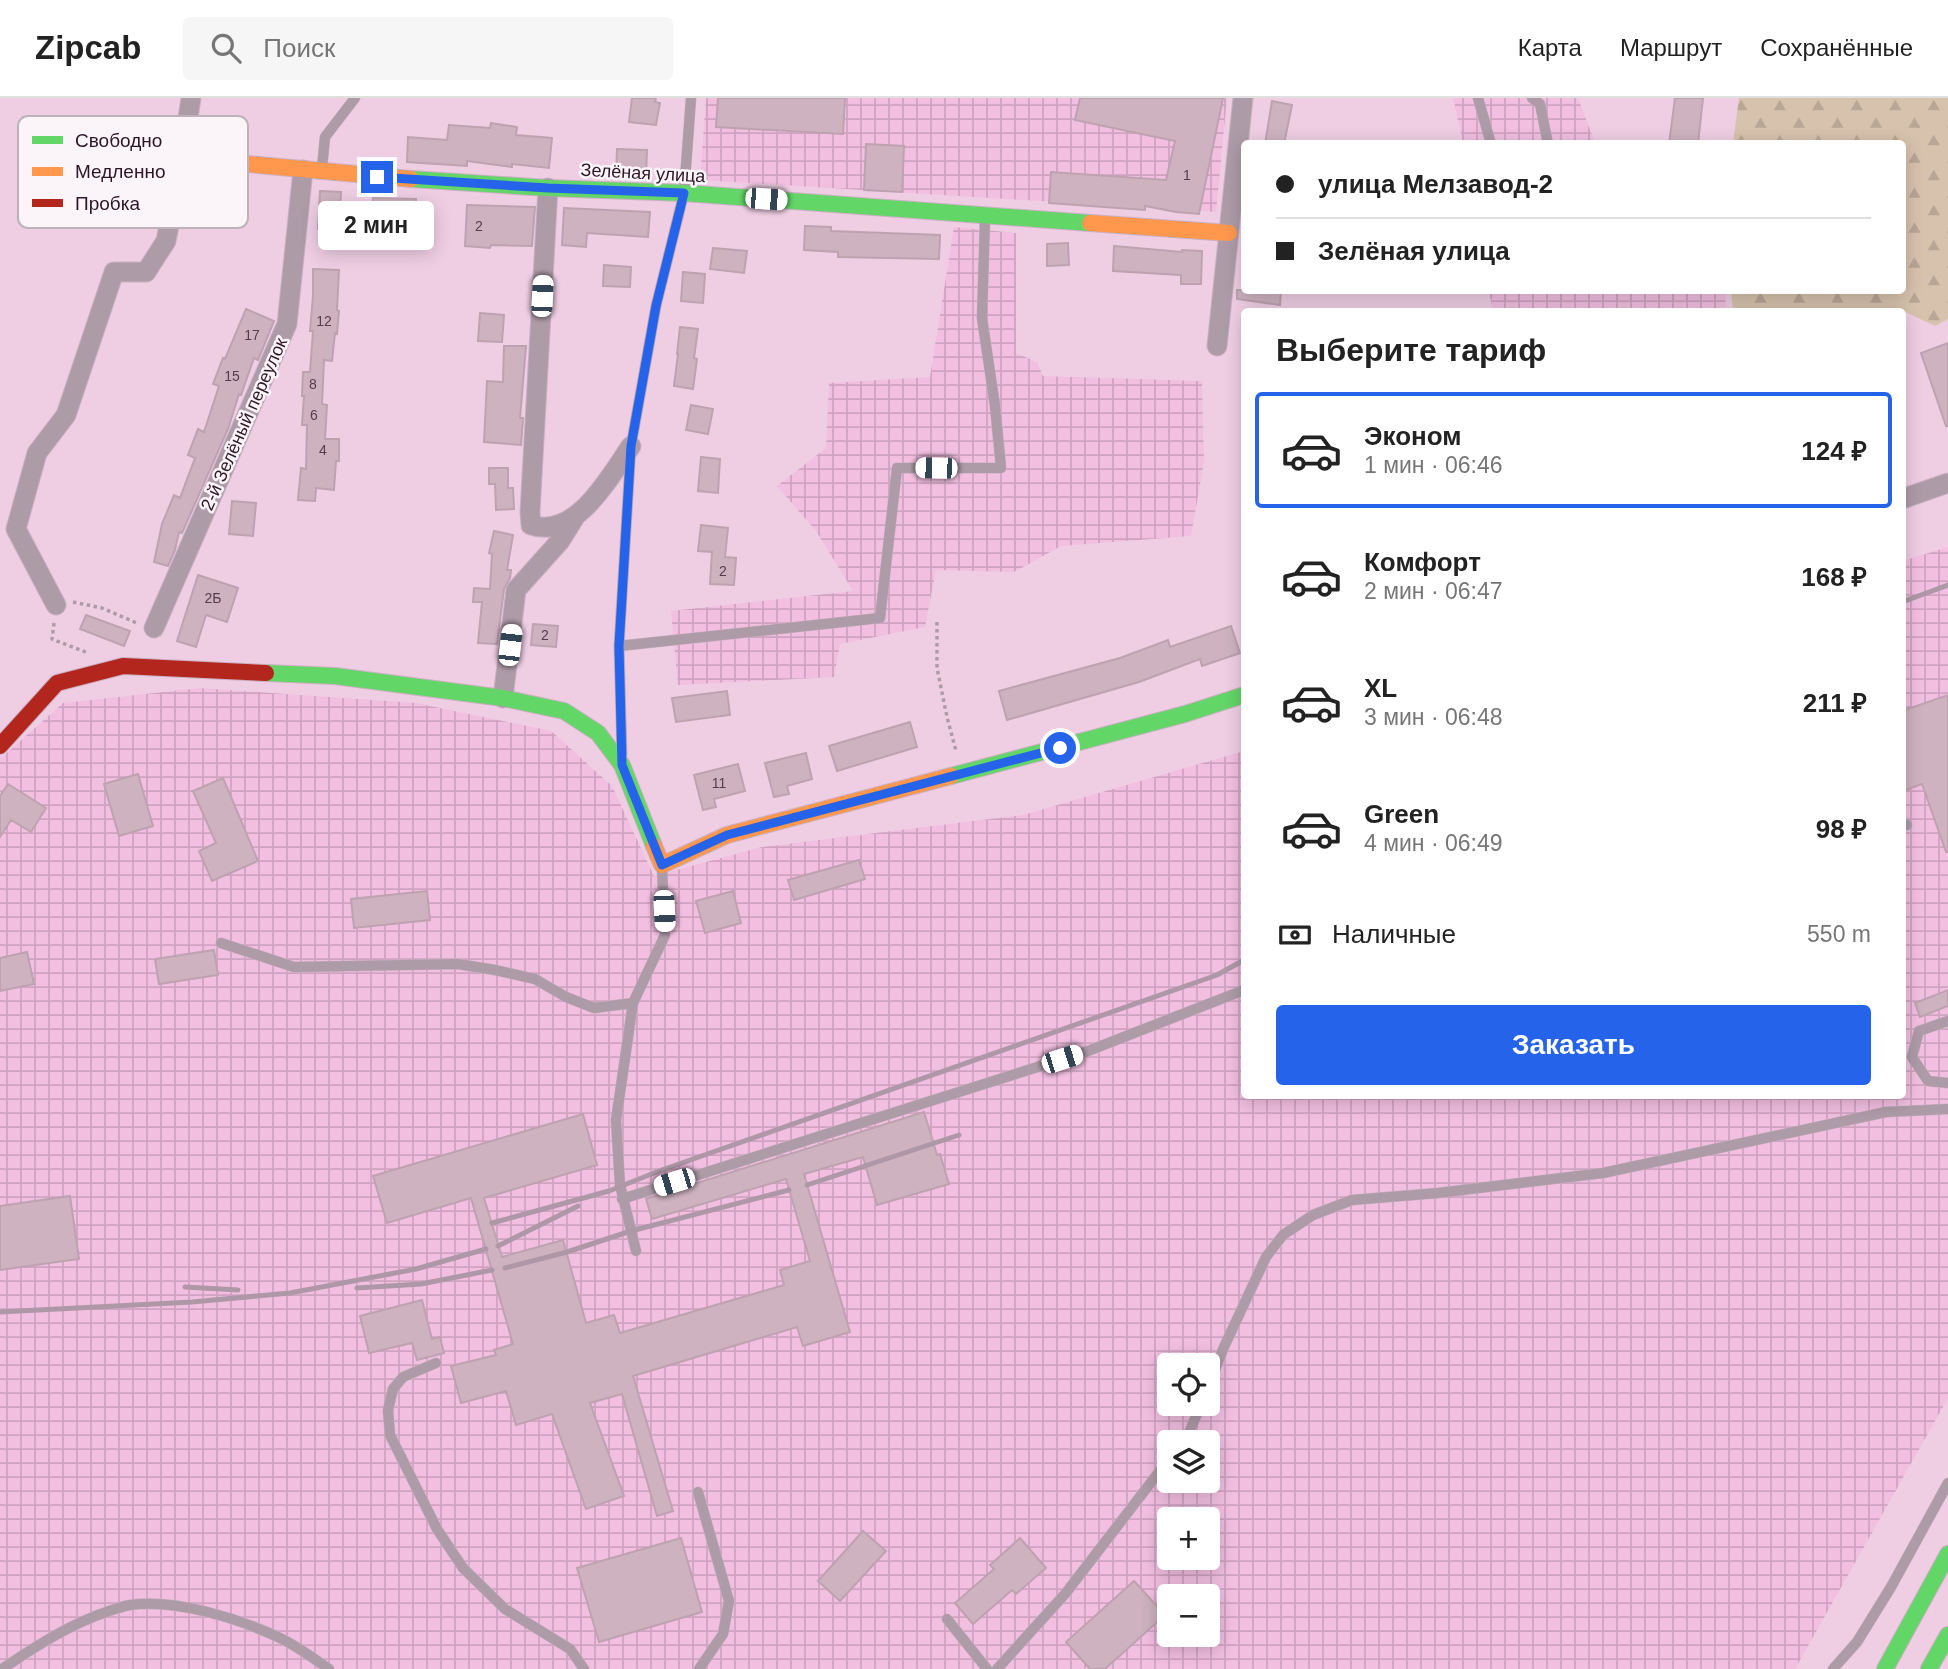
<!DOCTYPE html>
<html lang="ru">
<head>
<meta charset="utf-8">
<style>
	:root { --surface:#fff; --page:#f6f6f6; --text:#222; --muted:#767676; --line:#e0e0e0; --accent:#2563eb }
	body { margin:0; font-family:Helvetica,sans-serif; background:var(--page); color:var(--text); height:100vh; display:flex; flex-direction:column; font-size:26px; white-space:nowrap }
	* { box-sizing:border-box; margin:0 }
	p { font-size:23px; color:var(--muted) }
	.icon { flex:none; width:38px; height:38px; fill:none; stroke:currentColor; stroke-width:2; stroke-linecap:round; stroke-linejoin:round }
	.map { position:relative; flex:1; overflow:hidden }
	.details { position:absolute; left:1241px; top:210px; width:665px; height:791px; display:flex; flex-direction:column; background:var(--surface); border-radius:7px; box-shadow:0 4px 18px #0003 }
	.details>* { flex:none }
	.hud { position:absolute; left:1241px; top:42px; width:665px; height:154px; border-radius:7px; box-shadow:0 4px 18px #0003; display:grid; align-content:center; height:154px; padding:0 35px; background:var(--surface) }
	.controls { position:absolute; left:1157px; top:1255px; display:grid; gap:14px }
	.controls a { display:grid; place-items:center; width:63px; height:63px; border-radius:7px; background:var(--surface); box-shadow:0 4px 18px #0003; font-size:35px }
	.end { position:absolute; width:32px; height:32px; margin:-16px; border:9px solid #2563eb; background:#fff; box-shadow:0 0 0 4px #fff }
	.from { border-radius:50% }
	.bubble { position:absolute; height:49px; border-radius:7px; background:var(--surface); box-shadow:0 4px 18px #0003; font-size:23px; font-weight:600; line-height:49px; text-align:center }
	.car { position:absolute; width:21px; height:42px; margin:-21px -10px; border-radius:9px; box-shadow:0 0 5px 2px #0007; background:linear-gradient(#fff 24%,#345 0 40%,#fff 0 76%,#345 0 86%,#fff 0) }
	.hud b { display:flex; align-items:center; gap:24px; height:66px; font-size:26px }
	.hud b+b { border-top:2px solid var(--line) }
	.hud i { width:18px; height:18px; background:var(--text) }
	ul { padding:0; list-style:none }
	li { display:flex; align-items:center; gap:21px; height:116px; margin:0 14px 10px; padding:0 21px; border:4px solid transparent; border-radius:7px }
	li div { flex:1 }
	li b { display:block; font-size:26px }
	li em { font-style:normal; font-weight:600 }
	li.current { border-color:var(--accent) }
	li>.icon { width:63px; height:63px; stroke-width:1.5 }
	h2 { padding:0 35px; font-size:32px; line-height:84px }
	.pay { display:flex; align-items:center; gap:18px; height:77px; padding:0 35px; font-size:26px }
	.pay p { margin-inline-start:auto }
	.button { display:flex; gap:14px; margin-top:auto; padding:14px 35px }
	.button a { flex:1; height:80px; border-radius:7px; background:var(--accent); color:#fff; font-size:28px; font-weight:600; line-height:80px; text-align:center }
	header { display:flex; align-items:center; gap:42px; box-sizing:border-box; height:98px; padding:0 35px; background:var(--surface); border-bottom:2px solid var(--line) }
	header strong { font-size:33px }
	nav { display:flex; gap:38px; margin-inline-start:auto; font-size:24px }
	.search { width:490px; height:63px; background:var(--page); display:flex; align-items:center; gap:18px; box-sizing:border-box; padding:0 24px; border-radius:7px; color:var(--muted); font-size:26px }
	.map>svg:first-child { display:block }
	.industrial { fill:url(#industrial-grid); fill-rule:evenodd }
	.forest { fill:url(#forest-firs) }
	.building { fill:#ceb2c0; stroke:#bea2b0; stroke-width:2 }
	.lines { fill:none; stroke-linecap:round; stroke-linejoin:round }
	.lane-casing { stroke:#cab0c1; stroke-width:11 }
	.street-casing { stroke:#cab0c1; stroke-width:21 }
	.fast-casing { stroke:#cab0c1; stroke-width:18 }
	.slow-casing { stroke:#cab0c1; stroke-width:18 }
	.jam-casing { stroke:#cab0c1; stroke-width:18 }
	.path { stroke:#ae9aa8; stroke-width:3.5; stroke-dasharray:3.5 3.5; stroke-linecap:butt }
	.lane { stroke:#ae9ba8; stroke-width:10 }
	.street { stroke:#ae9ba8; stroke-width:19 }
	.fast { stroke:#63d668; stroke-width:16 }
	.slow { stroke:#ff974d; stroke-width:16 }
	.jam { stroke:#b3261e; stroke-width:16 }
	.rail { stroke:#ae98a7; stroke-width:5 }
	.route { stroke:#2563eb; stroke-width:9 }
	.labels { text-anchor:middle; stroke-width:5; stroke-linejoin:round; paint-order:stroke }
	.number-label { font-size:14px; fill:#553e4c }
	.street-label { font-size:18px; fill:#2d1726; stroke:#fbf5f9 }
	.key { fill:#fbf5f9; stroke:#bdb2ba; stroke-width:2 }
	.key-label { font-size:19px; fill:#2d1726 }
</style>
</head>
<body>
<header>
<strong>Zipcab</strong>
<div class="search"><svg class="icon" aria-label="search" viewBox="0 0 24 24"><circle cx="10" cy="10" r="6"/><path d="M15 15l6 6"/></svg>Поиск</div>
<nav><a>Карта</a><a>Маршрут</a><a>Сохранённые</a></nav>
</header>
<div class="map">
<svg width="1948" height="1571" viewBox="0 0 1948 1571">
	<defs>
		<pattern id="industrial-grid" width="8" height="8" patternUnits="userSpaceOnUse" patternTransform="scale(1.75)"><rect width="8" height="8" fill="#f2bfe1"/><path d="M0 4h8M4 0v8" fill="none" stroke="#d0a3c1"/></pattern>
		<pattern id="forest-firs" width="22" height="20" patternUnits="userSpaceOnUse" patternTransform="scale(1.75)"><rect width="22" height="20" fill="#d7c2ad"/><path d="M5 1l3.5 6h-7zM16 11l3.5 6h-7z" fill="#b9a695"/></pattern>
	</defs>
	<rect width="100%" height="100%" fill="#efcee4"/>
	<path class="industrial" d="M706,0H1227L1216,114L700,82Z
		M1453,0H1578L1595,45H1463Z
		M954,129L1016,135V255L1037,264L1043,278L1202,283L1204,364L1191,438L1061,448L1014,474L936,472L925,529L840,546L834,579L678,587L671,513L853,493L816,433L777,388L826,350L829,285L930,279Z
		M1489,193H1725L1726,210L1706,214L1493,213Z
		M1948,449V1300L1795,1571H0V661L63,605L200,590L416,605L551,633L612,688L654,778L762,749L1023,717L1244,653V998H1902V463ZM1169,1267H1208V1306H1169ZM1169,1344H1208V1382H1169ZM1169,1421H1208V1460H1169ZM1169,1498H1208V1536H1169Z"/>
	<path class="forest" d="M1739,0H1948V221L1935,228L1903,213L1902,215L1733,213L1731,193L1902,192V46L1733,45Z"/>
	<path class="building" d="M632,0H656L655,4L660,5L656,27L629,24Z
		M718,0H845L843,36L716,29Z
		M1080,0H1223L1199,116L1176,114L1145,108V112L1049,105L1051,74L1166,82L1175,43L1075,22Z
		M1675,0H1703L1698,46H1669Z
		M1272,3L1292,7L1284,46H1265Z
		M491,25L517,29L516,37L552,40L549,70L512,66V69L467,63V68L407,64L408,39L447,42L449,27L490,30Z
		M866,46L904,48L902,94L864,92Z
		M617,51L647,52L646,77L616,76Z
		M320,93L341,94L339,132L318,131Z
		M373,100L416,101L414,129L396,127L397,120L372,119Z
		M467,107L535,109L532,148L491,147L490,150L465,148Z
		M564,110L650,114L648,139L587,135L586,149L562,147Z
		M805,128L831,129V133L940,137L939,161L838,159V154L804,152Z
		M1068,145L1069,167L1047,168V146Z
		M1114,148L1182,154V152L1202,153L1201,186H1181V177L1113,173Z
		M713,150L747,153L744,175L710,171Z
		M604,167L631,169L630,189L603,188Z
		M313,171L339,172L337,212L339,213L337,236L335,235L332,263L324,262L322,306L327,307L325,341H339V363H336L334,392L316,390L315,403L298,402L301,370L306,371L307,327H302L304,298H302L303,274H310L313,233H310L313,198Z
		M683,174L705,176L703,205L681,203Z
		M1237,192H1281L1280,207L1237,201Z
		M246,211L274,223L258,262L254,260L241,297L239,296L228,331L182,435L179,434L175,452L168,468L154,464L162,426L174,397L180,400L195,360L188,357L198,331L204,334L219,288L213,286L223,260L225,261Z
		M480,215L504,217L502,244L478,243Z
		M680,229L698,231L694,260L697,261L693,291L674,288L678,256H677Z
		M1948,245V328H1946L1921,255Z
		M504,248H526L520,320H523L521,347L484,344L487,283L503,284Z
		M691,307L713,311L708,336L686,332Z
		M701,359L720,361L718,395L698,393Z
		M489,370H508V390H513L514,411L496,412L495,386H489Z
		M232,403L256,405L253,438L229,436Z
		M701,427L728,430L725,459L736,460L734,487L710,486L712,454L698,453Z
		M494,433L513,437L507,472H511L510,480L504,491L497,546L478,545L482,504H473L474,490L490,491L492,456L489,455Z
		M198,477L238,490L227,524L206,517L196,549L177,543Z
		M86,517L130,533L124,548L80,531Z
		M533,526L558,528L556,549L531,547Z
		M1231,528L1240,555L1202,568L1200,561L1139,584L1007,622L999,593L1120,560L1168,542L1170,549Z
		M727,593L730,617L676,624L672,600Z
		M1948,597V754H1946L1922,686L1902,693V613Z
		M910,624L917,649L837,673L829,648Z
		M806,655L812,681L787,688L789,696L774,699L765,665Z
		M738,666L745,693L714,701L716,709L703,712L694,677Z
		M138,676L153,728L119,738L104,686Z
		M223,680L258,763L212,783L199,753L216,745L193,693Z
		M8,686L46,710L31,734L11,722L0,739V698Z
		M859,762L865,781L794,802L788,782Z
		M427,793L430,822L354,830L351,801Z
		M733,793L741,825L705,835L696,803Z
		M214,852L218,877L159,886L155,861Z
		M27,854L34,886L0,893V860Z
		M1948,892V908L1920,919L1915,905Z
		M924,1014L937,1057L940,1056L949,1086L877,1107L863,1059L804,1076L850,1234L803,1248L797,1229L633,1278L673,1413L657,1418L622,1296L590,1305L624,1398L586,1411L552,1316L516,1327L506,1293L461,1305L451,1268L496,1257L494,1252L513,1246L471,1100L387,1125L373,1078L583,1016L597,1067L484,1100L502,1159L563,1142L586,1225L614,1217L620,1235L784,1187L780,1172L810,1163L786,1081L652,1121L646,1101Z
		M70,1098L79,1161L0,1172V1108Z
		M422,1202L432,1241L440,1239L444,1255L417,1262L412,1245L369,1255L360,1218Z
		M863,1433L886,1453L840,1503L818,1483Z
		M681,1440L702,1514L599,1544L577,1470Z
		M1020,1440L1046,1470L1016,1496L1012,1492L973,1526L955,1505L994,1471L990,1467Z
		M1134,1483L1165,1517L1105,1571H1090L1066,1544Z"/>
	<g class="lines">
		<defs>
			<path id="lane" d="M1478,0L1491,46
				M1532,0L1540,6L1548,46
				M322,70L325,39L355,0
				M619,548L880,520L897,370H1001L995,308L982,220L985,121
				M622,656L619,548L631,348L656,208L684,95L691,0
				M1902,727H1907
				M221,845L294,869L458,866L495,872L535,881L566,899L594,910L633,905
				M1948,923L1919,933L1912,959L1928,983L1948,985
				M622,1101L1088,953L1244,892
				M636,1153L620,1087L616,1022L633,905L665,837L662,769
				M436,1265L403,1279L393,1291L388,1312L390,1337L437,1431L463,1470L505,1511L570,1551L584,1571
				M1208,1289L1224,1249L1266,1159L1283,1137L1313,1117L1352,1102L1438,1095L1603,1075L1886,1014L1948,1011
				M1182,1344L1189,1335L1201,1306
				M698,1394L729,1503L723,1536L699,1571
				M947,1521L987,1571
				M2,1571C36,1548 70,1526 109,1513C116,1511 123,1508 130,1507C176,1501 238,1520 280,1540C297,1548 313,1560 329,1571
				M997,1571L1065,1496L1169,1361
				M1833,1571L1857,1544L1891,1489L1948,1385"/>
			<path id="street" d="M548,90L530,414L531,427C576,442 610,378 631,348
				M1217,248L1243,0
				M1902,401L1948,385
				M56,507L16,431L37,355L66,317L114,174H146L166,143L182,60L191,0
				M154,530L287,226L303,72
				M503,600L516,492L560,443L575,419"/>
			<path id="fast" d="M411,81L548,90L684,95L1090,125
				M266,575L335,578L503,600L564,613L598,635L622,667L654,748
				M951,678L1185,616L1244,597
				M1885,1571L1948,1456
				M1929,1571L1948,1537"/>
			<path id="slow" d="M182,60L411,81
				M1090,125L1229,135
				M654,748L662,767L727,737L951,678"/>
			<path id="jam" d="M0,648L57,585L123,568L266,575"/>
		</defs>
		<use href="#lane" class="lane-casing"/>
		<use href="#street" class="street-casing"/>
		<use href="#fast" class="fast-casing"/>
		<use href="#slow" class="slow-casing"/>
		<use href="#jam" class="jam-casing"/>
		<path class="path" d="M73,504L102,510L139,526
			M937,524V570L947,619L956,653
			M54,525L52,541L88,555"/>
		<use href="#lane" class="lane"/>
		<use href="#street" class="street"/>
		<use href="#fast" class="fast"/>
		<use href="#slow" class="slow"/>
		<use href="#jam" class="jam"/>
		<path class="rail" d="M1902,504L1948,487
			M807,1087L959,1037
			M492,1125L609,1093L659,1073L1217,877L1244,862
			M498,1148L578,1108
			M505,1170L567,1154L631,1133L789,1092
			M185,1189L238,1192
			M357,1190L421,1186L492,1172
			M0,1214L192,1204L290,1195L416,1171L486,1151"/>
	</g>
	<g class="lines">
		<path class="route" d="M377,79L548,90L684,95L656,208L631,348L619,548L622,667L662,767L727,737L1060,650"/>
	</g>
	<g class="labels">
		<g class="number-label">
			<text x="1187" y="82">1</text>
			<text x="479" y="133">2</text>
			<text x="324" y="228">12</text>
			<text x="252" y="242">17</text>
			<text x="232" y="283">15</text>
			<text x="313" y="291">8</text>
			<text x="314" y="322">6</text>
			<text x="323" y="357">4</text>
			<text x="723" y="478">2</text>
			<text x="213" y="505">2Б</text>
			<text x="545" y="542">2</text>
			<text x="719" y="690">11</text>
		</g>
		<g class="street-label">
			<text transform="translate(643 75) rotate(3)" y="6">Зелёная улица</text>
			<text transform="translate(244 326) rotate(-66)" y="6">2-й Зелёный переулок</text>
		</g>
	</g>
	<rect x="18" y="18" width="230" height="112" rx="10" class="key"/>
	<rect x="32" y="38" width="31" height="8" fill="#63d668"/>
	<rect x="32" y="69" width="31" height="9" fill="#ff974d"/>
	<rect x="32" y="101" width="31" height="8" fill="#b3261e"/>
	<g class="key-label">
		<text x="75" y="49">Свободно</text>
		<text x="75" y="80">Медленно</text>
		<text x="75" y="112">Пробка</text>
	</g>
</svg>
<div class="controls">
<a><svg class="icon" aria-label="locate" viewBox="0 0 24 24"><circle cx="12" cy="12" r="6"/><path d="M12 2v4M12 18v4M2 12h4M18 12h4"/></svg></a>
<a><svg class="icon" aria-label="layers" viewBox="0 0 24 24"><path d="M12 4l9 5-9 5-9-5zM3 14l9 5 9-5"/></svg></a>
<a>+</a>
<a>−</a>
</div>
<i class="end from" style="left:1060px;top:650px"></i>
<i class="end" style="left:377px;top:79px"></i>
<div class="bubble" style="left:318px;top:103px;width:116px">2 мин</div>
<i class="car" style="left:766px;top:101px;rotate:94deg"></i>
<i class="car" style="left:542px;top:198px;rotate:3deg"></i>
<i class="car" style="left:936px;top:370px;rotate:271deg"></i>
<i class="car" style="left:510px;top:547px;rotate:7deg"></i>
<i class="car" style="left:664px;top:813px;rotate:177deg"></i>
<i class="car" style="left:1062px;top:961px;rotate:72deg"></i>
<i class="car" style="left:674px;top:1084px;rotate:253deg"></i>
<div class="hud">
<b><i class="from"></i>улица Мелзавод-2</b>
<b><i></i>Зелёная улица</b>
</div>
<section class="details">
<h2>Выберите тариф</h2>
<ul>
<li class="current"><svg class="icon" aria-label="car" viewBox="0 0 24 24"><path d="M5 17H2v-5l4-1 3-4h7l3 4 3 1v5h-3M9 17h6M6 11h13"/><circle cx="7" cy="17" r="2"/><circle cx="17" cy="17" r="2"/></svg><div><b>Эконом</b><p>1 мин · 06:46</p></div><em>124 ₽</em></li>
<li><svg class="icon" aria-label="car" viewBox="0 0 24 24"><path d="M5 17H2v-5l4-1 3-4h7l3 4 3 1v5h-3M9 17h6M6 11h13"/><circle cx="7" cy="17" r="2"/><circle cx="17" cy="17" r="2"/></svg><div><b>Комфорт</b><p>2 мин · 06:47</p></div><em>168 ₽</em></li>
<li><svg class="icon" aria-label="car" viewBox="0 0 24 24"><path d="M5 17H2v-5l4-1 3-4h7l3 4 3 1v5h-3M9 17h6M6 11h13"/><circle cx="7" cy="17" r="2"/><circle cx="17" cy="17" r="2"/></svg><div><b>XL</b><p>3 мин · 06:48</p></div><em>211 ₽</em></li>
<li><svg class="icon" aria-label="car" viewBox="0 0 24 24"><path d="M5 17H2v-5l4-1 3-4h7l3 4 3 1v5h-3M9 17h6M6 11h13"/><circle cx="7" cy="17" r="2"/><circle cx="17" cy="17" r="2"/></svg><div><b>Green</b><p>4 мин · 06:49</p></div><em>98 ₽</em></li>
</ul>
<div class="pay"><svg class="icon" aria-label="cash" viewBox="0 0 24 24"><path d="M3 7h18v10H3z"/><circle cx="12" cy="12" r="2"/></svg>Наличные<p>550 m</p></div>
<div class="button"><a>Заказать</a></div>
</section>
</div>
</body>
</html>
